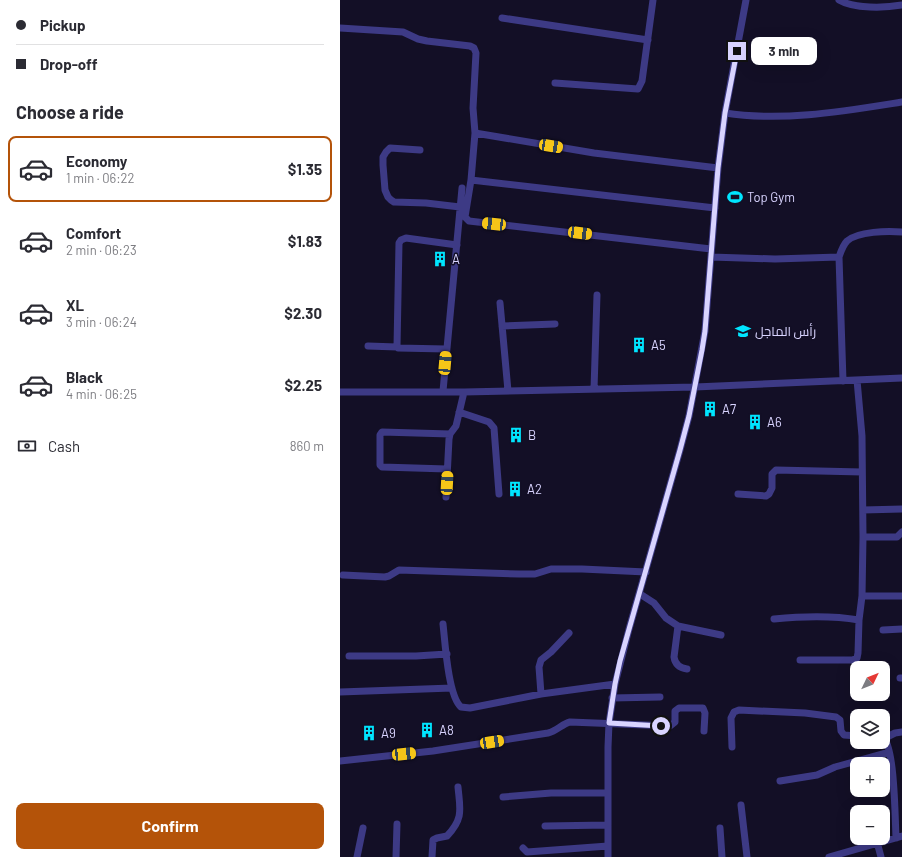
<!DOCTYPE html>
<html lang="en">
<head>
<meta charset="utf-8">
<style>
	:root { --surface:#fff; --page:#f2f2f3; --text:#2b2b33; --muted:#7c7c81; --line:#e1e1e2; --accent:#b45309 }
	body { margin:0; font-family:Barlow,Cairo,sans-serif; background:var(--page); color:var(--text); height:100vh; display:flex; flex-direction:column; font-size:15px; white-space:nowrap }
	* { box-sizing:border-box; margin:0 }
	p { font-size:13px; color:var(--muted) }
	.icon { flex:none; width:22px; height:22px; fill:none; stroke:currentColor; stroke-width:2; stroke-linecap:round; stroke-linejoin:round }
	.map { position:relative; flex:1; overflow:hidden }
	.details { display:flex; flex-direction:column; background:var(--surface); width:340px }
	.details>* { flex:none }
	.hud { display:grid; align-content:center; height:88px; padding:0 16px; background:var(--surface) }
	.needle { width:26px; rotate:47deg }
	.buttons { position:absolute; left:510px; top:661px; display:grid; gap:8px }
	.buttons a { display:grid; place-items:center; width:40px; height:40px; border-radius:8px; background:var(--surface); box-shadow:0 4px 16px #0002; font-size:20px }
	.end { position:absolute; width:18px; height:18px; margin:-9px; border:5px solid #d9d4ff; background:#111; box-shadow:0 0 0 2px #111 }
	.from { border-radius:50% }
	.bubble { position:absolute; height:28px; border-radius:8px; background:var(--surface); box-shadow:0 4px 16px #0002; font-size:13px; font-weight:700; line-height:28px; text-align:center }
	.car { position:absolute; width:12px; height:24px; margin:-12px -6px; border-radius:5px; box-shadow:0 0 3px 1px #0007; background:linear-gradient(#f5c518 24%,#345 0 40%,#f5c518 0 76%,#345 0 86%,#f5c518 0) }
	.hud b { display:flex; align-items:center; gap:14px; height:38px; font-size:15px }
	.hud b+b { border-top:1px solid var(--line) }
	.hud i { width:10px; height:10px; background:var(--text) }
	ul { padding:0; list-style:none }
	li { display:flex; align-items:center; gap:12px; height:66px; margin:0 8px 6px; padding:0 8px; border:2px solid transparent; border-radius:8px }
	li div { flex:1 }
	li b { display:block; font-size:15px }
	li em { font-style:normal; font-weight:700 }
	li.active { border-color:var(--accent) }
	li>.icon { width:36px; height:36px; stroke-width:1.5 }
	h2 { padding:0 16px; font-size:18px; line-height:48px }
	.pay { display:flex; align-items:center; gap:10px; height:44px; padding:0 16px; font-size:15px }
	.pay p { margin-inline-start:auto }
	.cta { display:flex; gap:8px; margin-top:auto; padding:8px 16px }
	.cta a { flex:1; height:46px; border-radius:8px; background:var(--accent); color:#fff; font-size:16px; font-weight:700; line-height:46px; text-align:center }
	main { display:flex; flex:1; min-height:0 }
	.map>svg:first-child { display:block }
	.lines { fill:none; stroke-linecap:round; stroke-linejoin:round }
	.minor { stroke:#3d3a85; stroke-width:7 }
	.route { stroke:#d9d4ff; stroke-width:5 }
	.labels { text-anchor:middle; stroke-width:3; stroke-linejoin:round; paint-order:stroke }
	.poi-label { font-size:13px; fill:#d9d4ff; stroke:#130f26; text-anchor:start }
</style>
</head>
<body>
<main>
<section class="details">
<div class="hud">
<b><i class="from"></i>Pickup</b>
<b><i></i>Drop-off</b>
</div>
<h2>Choose a ride</h2>
<ul>
<li class="active"><svg class="icon" aria-label="car" viewBox="0 0 24 24"><path d="M5 17H2v-5l4-1 3-4h7l3 4 3 1v5h-3M9 17h6M6 11h13"/><circle cx="7" cy="17" r="2"/><circle cx="17" cy="17" r="2"/></svg><div><b>Economy</b><p>1 min · 06:22</p></div><em>$1.35</em></li>
<li><svg class="icon" aria-label="car" viewBox="0 0 24 24"><path d="M5 17H2v-5l4-1 3-4h7l3 4 3 1v5h-3M9 17h6M6 11h13"/><circle cx="7" cy="17" r="2"/><circle cx="17" cy="17" r="2"/></svg><div><b>Comfort</b><p>2 min · 06:23</p></div><em>$1.83</em></li>
<li><svg class="icon" aria-label="car" viewBox="0 0 24 24"><path d="M5 17H2v-5l4-1 3-4h7l3 4 3 1v5h-3M9 17h6M6 11h13"/><circle cx="7" cy="17" r="2"/><circle cx="17" cy="17" r="2"/></svg><div><b>XL</b><p>3 min · 06:24</p></div><em>$2.30</em></li>
<li><svg class="icon" aria-label="car" viewBox="0 0 24 24"><path d="M5 17H2v-5l4-1 3-4h7l3 4 3 1v5h-3M9 17h6M6 11h13"/><circle cx="7" cy="17" r="2"/><circle cx="17" cy="17" r="2"/></svg><div><b>Black</b><p>4 min · 06:25</p></div><em>$2.25</em></li>
</ul>
<div class="pay"><svg class="icon" aria-label="cash" viewBox="0 0 24 24"><path d="M3 7h18v10H3z"/><circle cx="12" cy="12" r="2"/></svg>Cash<p>860 m</p></div>
<div class="cta"><a>Confirm</a></div>
</section>
<div class="map">
<svg width="562" height="857" viewBox="0 0 562 857">
	<rect width="100%" height="100%" fill="#130f26"/>
	<g class="lines">
		<path class="minor" d="M499,0C514,9 545,8 562,5
			M162,18L308,40
			M0,28L63,32L78,39L87,41L130,46L134,48L136,53L133,108L135,133L254,153L378,168
			M215,83L298,89L302,81L313,0
			M385,113C443,122 505,111 562,102
			M135,133L131,180L125,217L129,221L371,249
			M80,150L50,148L46,152L43,157V165L45,190L48,197L51,200L54,202L86,203L120,207
			M131,180L375,208
			M371,257L435,259L499,257
			M160,303L168,391
			M162,326L215,324
			M28,346L57,347
			M106,349L58,348L57,347L59,243L61,240L66,238L117,245
			M503,381L499,257C501,251 503,245 507,241C518,231 548,231 562,232
			M254,389L257,295
			M103,391L122,188
			M0,392H124L355,387L562,378
			M119,412L149,422L154,428L159,494
			M107,469L42,467L40,465V435L42,432L110,434
			M398,494L426,496L429,494L432,488V474L436,470L522,472
			M106,497L109,439L110,434L116,426L124,392
			M523,510L562,509
			M523,537H557L562,532
			M3,575L45,577L49,576L59,570L179,574H195L211,569H242L306,572
			M300,594L314,603L326,618L338,626L381,635
			M522,596H562
			M434,619C463,616 491,615 519,620
			M103,624C105,641 108,696 121,707L130,708L201,694L275,684
			M338,626L334,657C335,664 340,668 347,669
			M543,630L562,629
			M9,656H76L107,654
			M460,660H513L517,658L518,653L519,620L522,596L523,537L522,436L517,380
			M560,678H562
			M0,692L112,688
			M201,694L199,667L201,660L211,652L229,633
			M272,698L320,697
			M543,737C555,747 555,820 556,838
			M545,738L555,733L562,732
			M392,747L391,718L394,712L399,710L465,713L496,717L500,720L501,731L504,735L517,736
			M0,761L93,751L208,733C217,731 222,724 230,722L330,726L335,722V711L339,708H363L365,713L364,731
			M440,781L477,775L495,767L549,752
			M163,797L211,793H268
			M401,805L407,857
			M205,826L268,825
			M380,828L382,857
			M537,842L541,857
			M183,848L187,852L268,846
			M17,857L23,828
			M56,857L57,824
			M92,857L93,840L97,838L107,836C124,818 120,809 118,787
			M268,857V747L269,723L275,684L289,629L340,450L349,416L365,331L378,168L385,113L406,0
			M489,857L562,836"/>
	</g>
	<g class="lines">
		<path class="route" d="M321,726L269,723L275,684L280,661L340,450L349,416L362,350L365,331L378,168L385,113L397,51"/>
	</g>
	<defs>
		<symbol id="stadium-bare" viewBox="-9 -9 18 18"><path d="M0-5a6.5 5 0 1 0 0 10a6.5 5 0 1 0 0-10ZM-3.5-1.8h7v3.6h-7Z" fill="#00e5ff" stroke="#130f26" stroke-width="2.5" paint-order="stroke"/></symbol>
		<symbol id="building-bare" viewBox="-9 -9 18 18"><path d="M-4-6H4V6H1V3H-1V6H-4ZM-2.5-4.3h1.7v1.8h-1.7ZM.8-4.3h1.7v1.8H.8ZM-2.5-1h1.7V.8h-1.7ZM.8-1h1.7V.8H.8Z" fill="#00e5ff" stroke="#130f26" stroke-width="2.5" paint-order="stroke"/></symbol>
		<symbol id="school-bare" viewBox="-9 -9 18 18"><path d="M0-5L7-2L0 1L-7-2ZM-4 1L0 2.5L4 1V4Q0 6-4 4Z" fill="#00e5ff" stroke="#130f26" stroke-width="2.5" paint-order="stroke"/></symbol>
	</defs>
	<g fill-rule="evenodd">
		<use href="#stadium-bare" x="384" y="186" width="22" height="22"/>
		<use href="#building-bare" x="89" y="248" width="22" height="22"/>
		<use href="#school-bare" x="392" y="320" width="22" height="22"/>
		<use href="#building-bare" x="288" y="334" width="22" height="22"/>
		<use href="#building-bare" x="359" y="398" width="22" height="22"/>
		<use href="#building-bare" x="404" y="411" width="22" height="22"/>
		<use href="#building-bare" x="165" y="424" width="22" height="22"/>
		<use href="#building-bare" x="164" y="478" width="22" height="22"/>
		<use href="#building-bare" x="76" y="719" width="22" height="22"/>
		<use href="#building-bare" x="18" y="722" width="22" height="22"/>
	</g>
	<g class="labels">
		<g class="poi-label">
			<text x="407" y="202">Top Gym</text>
			<text x="112" y="264">A</text>
			<text x="415" y="336">رأس الماجل</text>
			<text x="311" y="350">A5</text>
			<text x="382" y="414">A7</text>
			<text x="427" y="427">A6</text>
			<text x="188" y="440">B</text>
			<text x="187" y="494">A2</text>
			<text x="99" y="735">A8</text>
			<text x="41" y="738">A9</text>
		</g>
	</g>
</svg>
<div class="buttons">
<a><svg class="needle" viewBox="-14 -14 28 28"><path d="M0-13l5 13h-10z" fill="#e53935"/><path d="M0 13l5-13h-10z" fill="#7c7c81"/></svg></a>
<a><svg class="icon" aria-label="layers" viewBox="0 0 24 24"><path d="M12 4l9 5-9 5-9-5zM3 14l9 5 9-5"/></svg></a>
<a>+</a>
<a>−</a>
</div>
<i class="end from" style="left:321px;top:726px"></i>
<i class="end" style="left:397px;top:51px"></i>
<div class="bubble" style="left:411px;top:37px;width:66px">3 min</div>
<i class="car" style="left:211px;top:146px;rotate:99deg"></i>
<i class="car" style="left:154px;top:224px;rotate:276deg"></i>
<i class="car" style="left:240px;top:233px;rotate:97deg"></i>
<i class="car" style="left:105px;top:363px;rotate:5deg"></i>
<i class="car" style="left:107px;top:483px;rotate:3deg"></i>
<i class="car" style="left:152px;top:742px;rotate:81deg"></i>
<i class="car" style="left:64px;top:754px;rotate:84deg"></i>
</div>
</main>
</body>
</html>
